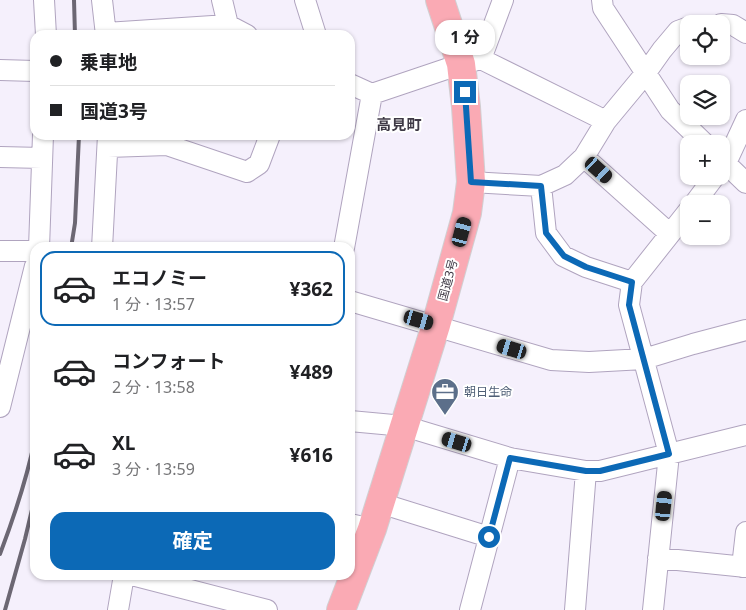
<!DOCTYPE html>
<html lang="ja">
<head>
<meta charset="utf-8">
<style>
	:root { --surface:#fff; --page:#f2f2f2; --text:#202124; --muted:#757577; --line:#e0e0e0; --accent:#0c69b6 }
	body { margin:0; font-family:"Noto Sans","Noto Sans JP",sans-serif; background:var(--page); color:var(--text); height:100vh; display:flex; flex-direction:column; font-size:19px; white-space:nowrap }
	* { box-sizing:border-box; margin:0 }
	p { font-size:16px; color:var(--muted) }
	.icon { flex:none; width:28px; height:28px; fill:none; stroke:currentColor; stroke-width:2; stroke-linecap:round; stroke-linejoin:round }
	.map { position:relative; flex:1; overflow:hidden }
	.details { position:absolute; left:30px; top:242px; width:325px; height:338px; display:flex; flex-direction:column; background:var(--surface); border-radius:15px; box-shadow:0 1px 4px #0004 }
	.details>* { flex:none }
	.top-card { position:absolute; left:30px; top:30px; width:325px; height:110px; border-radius:15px; box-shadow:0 1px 4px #0004; display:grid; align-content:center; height:110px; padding:0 20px; background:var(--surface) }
	.tools { position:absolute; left:680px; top:15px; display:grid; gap:10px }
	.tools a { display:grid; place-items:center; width:50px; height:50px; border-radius:10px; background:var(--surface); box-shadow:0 1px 4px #0004; font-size:25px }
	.end { position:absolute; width:22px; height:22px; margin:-11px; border:6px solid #0c69b6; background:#fff; box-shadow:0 0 0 2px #fff }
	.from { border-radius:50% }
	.bubble { position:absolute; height:35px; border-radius:15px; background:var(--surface); box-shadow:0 1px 4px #0004; font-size:16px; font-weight:700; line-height:35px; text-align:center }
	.car { position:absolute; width:15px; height:30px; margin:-15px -8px; border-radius:6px; box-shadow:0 0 4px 1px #0007; background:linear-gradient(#222 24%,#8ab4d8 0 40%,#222 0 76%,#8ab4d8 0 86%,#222 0) }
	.top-card b { display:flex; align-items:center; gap:18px; height:48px; font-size:19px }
	.top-card b+b { border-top:1px solid var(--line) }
	.top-card i { width:12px; height:12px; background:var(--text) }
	ul { padding:9px 0 0; list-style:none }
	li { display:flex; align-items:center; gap:15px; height:75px; margin:0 10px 8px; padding:0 10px; border:2px solid transparent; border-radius:15px }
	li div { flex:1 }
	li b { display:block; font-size:19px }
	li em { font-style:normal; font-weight:700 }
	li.selected { border-color:var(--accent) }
	li>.icon { width:45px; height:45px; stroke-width:1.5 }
	.cta { display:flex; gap:10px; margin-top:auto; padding:10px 20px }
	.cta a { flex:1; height:58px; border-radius:15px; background:var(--accent); color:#fff; font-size:20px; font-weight:700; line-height:58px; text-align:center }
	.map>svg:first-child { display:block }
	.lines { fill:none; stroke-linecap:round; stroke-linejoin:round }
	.minor-casing { stroke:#b0a4bf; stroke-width:22 }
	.highway-casing { stroke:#d1cfd2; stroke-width:30 }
	.minor { stroke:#fff; stroke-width:20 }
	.highway { stroke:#faaab4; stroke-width:28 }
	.rail { stroke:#6c6773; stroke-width:4 }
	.route { stroke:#0c69b6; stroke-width:6 }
	.labels { text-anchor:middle; stroke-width:4; stroke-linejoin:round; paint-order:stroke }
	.street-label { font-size:12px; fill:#3e3945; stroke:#fff }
	.service-label { font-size:12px; fill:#4e5e75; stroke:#fff; text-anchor:start }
	.quarter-label { font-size:15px; font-weight:bold; fill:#3e3945; stroke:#fff }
</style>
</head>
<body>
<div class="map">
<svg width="746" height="610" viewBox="0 0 746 610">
	<rect width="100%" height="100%" fill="#f5f0fc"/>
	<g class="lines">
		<defs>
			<path id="minor" d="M44,0L46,35
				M102,0L106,35
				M222,0L228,25
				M305,0L316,35
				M602,0L603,8L670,110L705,144
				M721,24L733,25L746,33
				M106,33L228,25L247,35
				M481,59L606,121
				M0,70L35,71
				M350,84L372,94L461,64L481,59L503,0
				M108,147L167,145L247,172L259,164L270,135
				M0,157L42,158
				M584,157L670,234
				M721,159L746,183
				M721,169L726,163L746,120
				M471,182L541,186L565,175L584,157L606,121L645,74L662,50L678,31L689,27
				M541,186L546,233L563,256L586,267L632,282
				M694,204L715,176
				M39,248L43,135
				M102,248L108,135
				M344,248L372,94
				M0,251H35
				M350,301L551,360L589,362L644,359L693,344L746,330
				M0,407L35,266
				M350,421L404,426L510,458L586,471H600L746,435
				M380,503L489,537
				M350,524L372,529
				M658,558L746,567
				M742,567L746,532
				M132,575L267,610
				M118,610L124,575
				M470,610L510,458
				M575,610L586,471
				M653,610L669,454L629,305L632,282L689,210"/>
			<path id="highway" d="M341,610L372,529L436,325L467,213L471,182L466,107L461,64L440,0"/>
		</defs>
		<use href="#minor" class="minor-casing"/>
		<use href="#highway" class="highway-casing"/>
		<use href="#minor" class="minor"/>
		<use href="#highway" class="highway"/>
		<path class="rail" d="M74,0L75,35
			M71,248L75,223L79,135
			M0,554C14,517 27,478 35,439
			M5,610L25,539L35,497"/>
	</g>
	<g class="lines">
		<path class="route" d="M465,92L471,182L541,186L546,233L564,256L586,267L632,282L629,305L669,454L600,471H586L510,458L489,537"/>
	</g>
	<defs>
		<symbol id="office-pin" viewBox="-11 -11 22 30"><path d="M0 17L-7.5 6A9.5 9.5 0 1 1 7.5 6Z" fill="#5c6f8a" stroke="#fff"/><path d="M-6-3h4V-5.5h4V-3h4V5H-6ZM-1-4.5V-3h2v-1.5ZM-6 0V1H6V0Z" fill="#fff"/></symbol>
	</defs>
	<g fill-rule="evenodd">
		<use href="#office-pin" x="429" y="376" width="32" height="43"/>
	</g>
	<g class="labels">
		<g class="street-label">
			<text transform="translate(448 280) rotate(-75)" y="4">国道3号</text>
		</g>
		<g class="service-label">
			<text x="464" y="396">朝日生命</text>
		</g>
		<g class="quarter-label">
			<text x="399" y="130">高見町</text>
		</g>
	</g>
</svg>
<div class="tools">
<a><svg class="icon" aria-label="locate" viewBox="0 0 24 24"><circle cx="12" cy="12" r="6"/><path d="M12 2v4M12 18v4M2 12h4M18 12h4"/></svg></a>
<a><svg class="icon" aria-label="layers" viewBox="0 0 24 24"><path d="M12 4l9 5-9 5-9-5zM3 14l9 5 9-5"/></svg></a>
<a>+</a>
<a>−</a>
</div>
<i class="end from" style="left:489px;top:537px"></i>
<i class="end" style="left:465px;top:92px"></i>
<div class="bubble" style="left:435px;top:20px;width:60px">1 分</div>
<i class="car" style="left:599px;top:170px;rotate:132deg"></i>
<i class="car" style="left:462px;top:232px;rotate:15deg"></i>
<i class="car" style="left:419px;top:320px;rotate:106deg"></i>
<i class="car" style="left:512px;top:349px;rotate:287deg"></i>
<i class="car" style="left:457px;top:442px;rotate:287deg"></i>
<i class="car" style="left:664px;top:506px;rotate:6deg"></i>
<div class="top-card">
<b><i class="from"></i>乗車地</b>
<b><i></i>国道3号</b>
</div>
<section class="details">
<ul>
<li class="selected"><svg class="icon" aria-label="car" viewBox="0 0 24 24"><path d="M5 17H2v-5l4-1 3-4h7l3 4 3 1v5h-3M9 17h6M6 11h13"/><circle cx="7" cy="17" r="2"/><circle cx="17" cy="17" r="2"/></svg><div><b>エコノミー</b><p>1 分 · 13:57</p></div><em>¥362</em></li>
<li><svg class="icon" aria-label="car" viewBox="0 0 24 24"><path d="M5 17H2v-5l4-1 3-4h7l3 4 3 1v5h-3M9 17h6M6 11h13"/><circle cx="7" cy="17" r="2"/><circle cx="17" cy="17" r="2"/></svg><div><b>コンフォート</b><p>2 分 · 13:58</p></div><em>¥489</em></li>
<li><svg class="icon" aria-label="car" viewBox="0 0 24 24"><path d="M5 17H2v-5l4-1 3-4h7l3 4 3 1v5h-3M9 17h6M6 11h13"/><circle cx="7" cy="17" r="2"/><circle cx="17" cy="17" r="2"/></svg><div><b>XL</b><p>3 分 · 13:59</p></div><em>¥616</em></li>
</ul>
<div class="cta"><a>確定</a></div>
</section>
</div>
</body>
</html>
